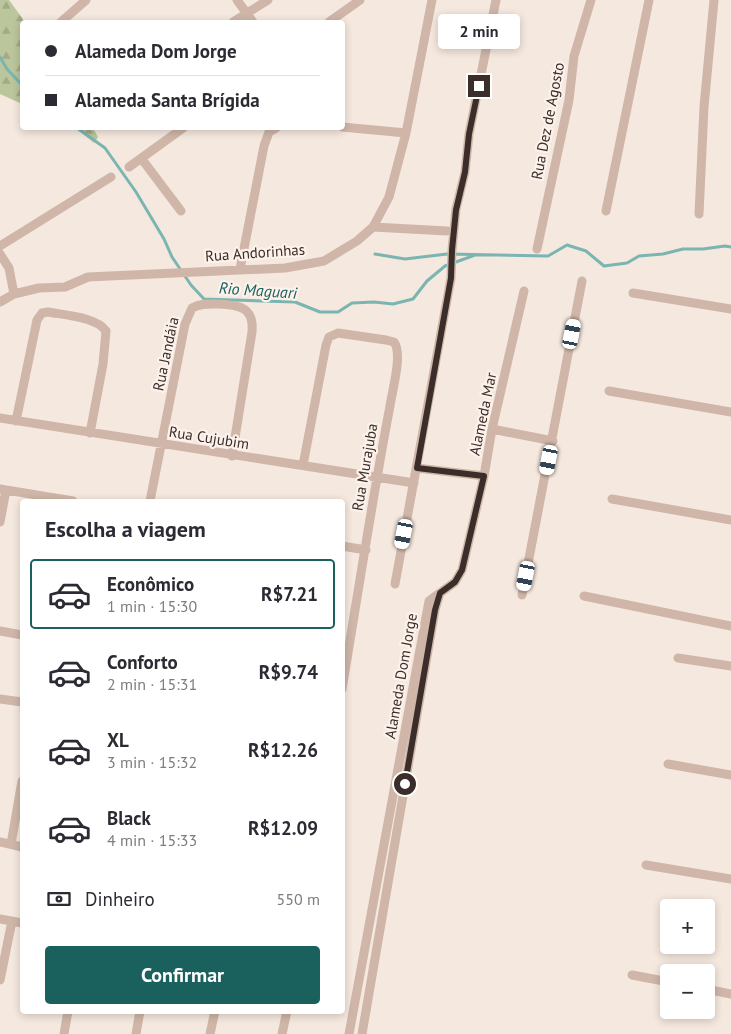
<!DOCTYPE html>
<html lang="pt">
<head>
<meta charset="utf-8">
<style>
	:root { --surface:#fff; --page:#f7f7f7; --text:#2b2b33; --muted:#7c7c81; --line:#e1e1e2; --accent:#1a615e }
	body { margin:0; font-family:"PT Sans",sans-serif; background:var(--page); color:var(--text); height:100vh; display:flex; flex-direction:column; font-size:19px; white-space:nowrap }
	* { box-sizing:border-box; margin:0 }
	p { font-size:16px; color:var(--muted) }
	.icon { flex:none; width:28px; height:28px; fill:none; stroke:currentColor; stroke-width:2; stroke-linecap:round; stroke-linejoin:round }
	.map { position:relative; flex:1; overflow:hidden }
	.panel { position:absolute; left:20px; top:499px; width:325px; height:515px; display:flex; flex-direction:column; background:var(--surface); border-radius:5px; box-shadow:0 2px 8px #0003 }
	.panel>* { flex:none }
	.guide { position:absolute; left:20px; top:20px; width:325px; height:110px; border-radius:5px; box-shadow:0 2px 8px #0003; display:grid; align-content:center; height:110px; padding:0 25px; background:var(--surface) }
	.buttons { position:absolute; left:660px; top:899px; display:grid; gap:10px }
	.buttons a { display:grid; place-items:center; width:55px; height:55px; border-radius:5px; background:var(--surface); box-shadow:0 2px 8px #0003; font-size:25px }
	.end { position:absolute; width:22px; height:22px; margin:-11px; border:6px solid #3b2d29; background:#fff; box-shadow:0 0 0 2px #fff }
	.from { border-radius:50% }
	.bubble { position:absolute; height:35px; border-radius:5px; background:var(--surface); box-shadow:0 2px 8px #0003; font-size:16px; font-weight:800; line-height:35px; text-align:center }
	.car { position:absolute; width:15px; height:30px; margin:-15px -8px; border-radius:6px; box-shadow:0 0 4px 1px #0007; background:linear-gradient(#fff 24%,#345 0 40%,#fff 0 76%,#345 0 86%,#fff 0) }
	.guide b { display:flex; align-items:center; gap:18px; height:48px; font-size:19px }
	.guide b+b { border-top:1px solid var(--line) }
	.guide i { width:12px; height:12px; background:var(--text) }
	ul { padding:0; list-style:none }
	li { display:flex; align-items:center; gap:15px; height:70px; margin:0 10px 8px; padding:0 15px; border:2px solid transparent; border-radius:5px }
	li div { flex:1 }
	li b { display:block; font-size:19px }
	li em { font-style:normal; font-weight:800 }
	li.current { border-color:var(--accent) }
	li>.icon { width:45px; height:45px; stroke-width:1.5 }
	h2 { padding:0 25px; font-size:22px; line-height:60px }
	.pay { display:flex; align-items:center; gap:12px; height:55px; padding:0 25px; font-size:19px }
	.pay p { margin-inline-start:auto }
	.primary-button { display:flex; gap:10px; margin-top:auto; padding:10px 25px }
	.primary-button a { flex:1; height:58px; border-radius:5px; background:var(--accent); color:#fff; font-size:20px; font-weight:800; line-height:58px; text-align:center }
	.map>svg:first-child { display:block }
	.forest { fill:url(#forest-firs) }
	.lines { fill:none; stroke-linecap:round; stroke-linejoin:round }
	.stream { stroke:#7ab5b2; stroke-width:3 }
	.street { stroke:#cfb6a8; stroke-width:9 }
	.route { stroke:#3b2d29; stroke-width:6 }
	.labels { text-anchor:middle; stroke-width:4.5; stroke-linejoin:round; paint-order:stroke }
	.street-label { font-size:15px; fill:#3b2d29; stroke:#fcf2eb }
	.water-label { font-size:16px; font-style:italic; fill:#1a615e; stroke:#fcf2eb }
</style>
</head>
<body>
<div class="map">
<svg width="731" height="1034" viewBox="0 0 731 1034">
	<defs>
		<pattern id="forest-firs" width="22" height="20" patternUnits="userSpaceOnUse" patternTransform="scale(1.25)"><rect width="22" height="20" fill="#bcc69c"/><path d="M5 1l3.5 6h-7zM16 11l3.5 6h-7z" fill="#a2aa86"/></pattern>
	</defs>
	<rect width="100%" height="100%" fill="#f5e8de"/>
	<path class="forest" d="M0,0H9L25,22H22V104L0,94Z
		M76,128H93L98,137L94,143Z"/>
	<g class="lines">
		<path class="stream" d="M0,57L7,69L22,85
			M77,128L105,148L136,192L164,239L172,257L191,285L204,299L295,302L320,312H338L352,303L374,302L393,304L413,299L427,281L445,266L475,255
			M375,254L405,259L447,254L548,256L567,245L586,251L604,266L627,263L639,256L663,254L683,249H703L725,246L731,247"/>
		<path class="street" d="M237,0L253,22
			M61,22L86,0
			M233,22L268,0
			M329,22L360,0
			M342,127L406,133
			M141,158L181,211
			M129,167L183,128
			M606,211L649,0
			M699,214L704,107L714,0
			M373,227L447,231
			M0,246L111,177
			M537,249L569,100L574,56L591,0
			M0,254L9,268L14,294
			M240,269L264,146L269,132L276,128
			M633,293L731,309
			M0,302L14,294L39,288L65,287L88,277L285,268L324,261L357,241L373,227L389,197L406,133L432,0
			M609,391L731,412
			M0,418L414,483
			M16,421L37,320L42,313L48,312C64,315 97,317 106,331L103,364L90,433
			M492,429L553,441
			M303,465L326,345L329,337L338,333L386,340L394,342C403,354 392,391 390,406C372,500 358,594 342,689
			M417,468L484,476
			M0,489L73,501
			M612,499L731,520
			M150,501L185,324L192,308C201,303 210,304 219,304C241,305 254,308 252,332L232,456
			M0,522L6,490
			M342,546L366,550
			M395,584L451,278L452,250L456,209L465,172L469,134L496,0
			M522,595L582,281
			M584,596L731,626
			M0,631L22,635
			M678,658L731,666
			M0,699L22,702
			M668,764L731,775
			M0,842L22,847
			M11,844L22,781
			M646,865L731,879
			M0,919L22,923
			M632,975L669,982
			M0,980L12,921
			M706,989L731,994
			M64,1034L68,1011
			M136,1034L140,1011
			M210,1034L215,1011
			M282,1034L287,1011
			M349,1034L429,601L455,582L462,570L484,476L492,429L524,291
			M362,1034L435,610L440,593"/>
	</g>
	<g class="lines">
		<path class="route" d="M405,784L435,610L440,593L455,582L462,570L484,476L417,468L451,278L452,250L456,210L465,172L469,134L479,86"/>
	</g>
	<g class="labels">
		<g class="street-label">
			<text transform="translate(548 121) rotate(-79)" y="5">Rua Dez de Agosto</text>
			<text transform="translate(255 253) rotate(-4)" y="5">Rua Andorinhas</text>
			<text transform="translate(166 354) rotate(-78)" y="5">Rua Jandáia</text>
			<text transform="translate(483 414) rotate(-78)" y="5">Alameda Mar</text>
			<text transform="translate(209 438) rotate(9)" y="5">Rua Cujubim</text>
			<text transform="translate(365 467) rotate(-80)" y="5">Rua Murajuba</text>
			<text transform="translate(401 676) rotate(-80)" y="5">Alameda Dom Jorge</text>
		</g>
		<g class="water-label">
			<text transform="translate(258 290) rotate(4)" y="6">Rio Maguari</text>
		</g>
	</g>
</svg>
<div class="buttons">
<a>+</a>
<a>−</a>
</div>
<i class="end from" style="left:405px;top:784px"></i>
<i class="end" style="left:479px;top:86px"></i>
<div class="bubble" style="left:438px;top:14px;width:82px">2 min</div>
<i class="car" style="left:572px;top:334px;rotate:11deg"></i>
<i class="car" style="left:549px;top:460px;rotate:191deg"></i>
<i class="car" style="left:404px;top:534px;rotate:191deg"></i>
<i class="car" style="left:526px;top:576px;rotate:191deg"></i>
<div class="guide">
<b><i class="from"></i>Alameda Dom Jorge</b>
<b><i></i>Alameda Santa Brígida</b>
</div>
<section class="panel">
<h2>Escolha a viagem</h2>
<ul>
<li class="current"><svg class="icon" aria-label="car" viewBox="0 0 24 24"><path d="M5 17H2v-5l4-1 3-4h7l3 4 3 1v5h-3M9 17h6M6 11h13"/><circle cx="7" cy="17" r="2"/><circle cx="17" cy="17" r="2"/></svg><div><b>Econômico</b><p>1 min · 15:30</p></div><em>R$7.21</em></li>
<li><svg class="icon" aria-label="car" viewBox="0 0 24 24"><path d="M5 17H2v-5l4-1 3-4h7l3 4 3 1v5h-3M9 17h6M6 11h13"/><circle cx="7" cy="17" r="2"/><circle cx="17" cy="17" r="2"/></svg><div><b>Conforto</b><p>2 min · 15:31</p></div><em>R$9.74</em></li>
<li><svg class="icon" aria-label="car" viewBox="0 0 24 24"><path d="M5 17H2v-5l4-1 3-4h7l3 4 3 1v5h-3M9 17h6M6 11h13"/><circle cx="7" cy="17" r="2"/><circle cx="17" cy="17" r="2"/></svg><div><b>XL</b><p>3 min · 15:32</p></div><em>R$12.26</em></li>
<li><svg class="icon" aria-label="car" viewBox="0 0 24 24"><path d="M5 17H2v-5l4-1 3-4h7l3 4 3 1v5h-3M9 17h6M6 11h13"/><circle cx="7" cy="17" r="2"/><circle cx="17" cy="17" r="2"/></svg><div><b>Black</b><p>4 min · 15:33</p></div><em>R$12.09</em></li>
</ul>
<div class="pay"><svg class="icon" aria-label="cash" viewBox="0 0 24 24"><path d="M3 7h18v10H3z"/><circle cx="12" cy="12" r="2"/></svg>Dinheiro<p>550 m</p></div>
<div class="primary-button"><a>Confirmar</a></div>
</section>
</div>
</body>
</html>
